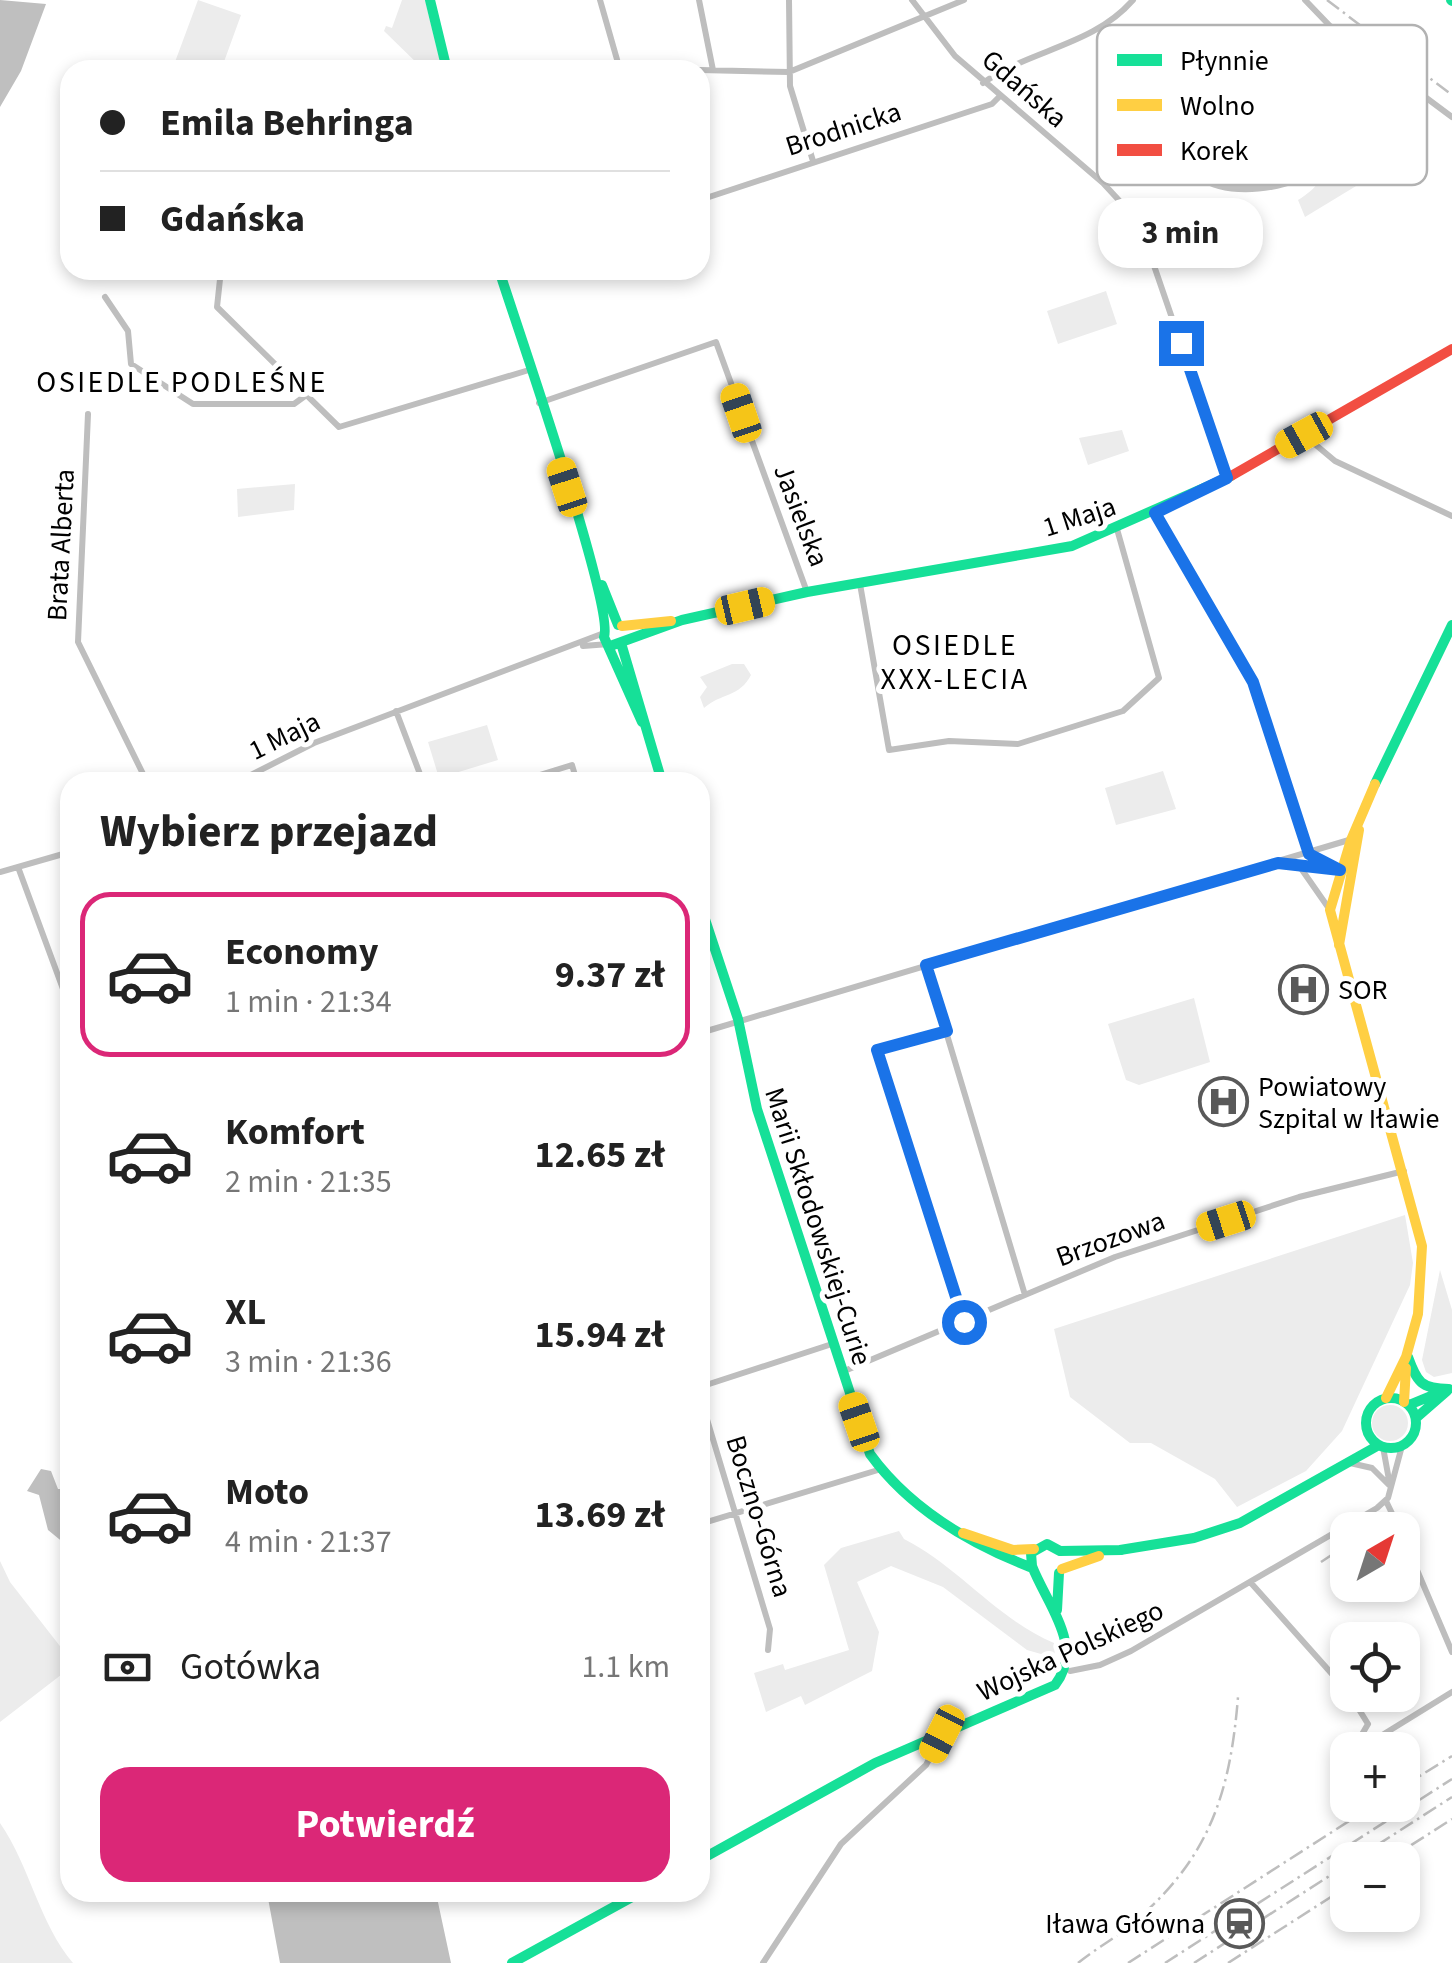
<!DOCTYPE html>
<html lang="pl">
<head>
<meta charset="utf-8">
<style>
	:root { --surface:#fff; --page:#f2f2f2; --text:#222; --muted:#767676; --line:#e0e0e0; --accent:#db2777 }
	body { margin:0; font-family:"Source Sans 3",sans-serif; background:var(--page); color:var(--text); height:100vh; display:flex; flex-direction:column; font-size:38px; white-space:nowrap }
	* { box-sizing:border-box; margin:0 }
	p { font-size:32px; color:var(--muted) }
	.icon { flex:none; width:55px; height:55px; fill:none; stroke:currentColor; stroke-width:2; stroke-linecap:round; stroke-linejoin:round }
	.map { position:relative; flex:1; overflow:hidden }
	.details { position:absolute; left:60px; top:772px; width:650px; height:1130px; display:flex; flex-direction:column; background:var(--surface); border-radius:30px; box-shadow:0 5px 15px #0003 }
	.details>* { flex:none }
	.top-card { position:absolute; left:60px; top:60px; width:650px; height:220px; border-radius:30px; box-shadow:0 5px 15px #0003; display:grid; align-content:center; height:220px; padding:0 40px; background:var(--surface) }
	.needle { width:65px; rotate:39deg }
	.buttons { position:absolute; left:1330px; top:1512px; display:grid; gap:20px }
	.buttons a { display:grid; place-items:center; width:90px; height:90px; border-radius:20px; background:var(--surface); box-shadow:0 5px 15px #0003; font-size:50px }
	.end { position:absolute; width:45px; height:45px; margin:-22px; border:12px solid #1a73e8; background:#fff; box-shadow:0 0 0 5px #fff }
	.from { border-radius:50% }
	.bubble { position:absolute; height:70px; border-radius:30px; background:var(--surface); box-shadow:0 5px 15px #0003; font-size:32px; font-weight:700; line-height:70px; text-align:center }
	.car { position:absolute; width:30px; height:60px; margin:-30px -15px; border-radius:12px; box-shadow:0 0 8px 2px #0007; background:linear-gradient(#f5c518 24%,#345 0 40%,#f5c518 0 76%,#345 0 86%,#f5c518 0) }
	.top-card b { display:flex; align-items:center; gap:35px; height:95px; font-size:38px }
	.top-card b+b { border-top:2px solid var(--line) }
	.top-card i { width:25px; height:25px; background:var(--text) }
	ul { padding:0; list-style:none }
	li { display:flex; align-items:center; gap:30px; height:165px; margin:0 20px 15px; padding:0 20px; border:5px solid transparent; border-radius:30px }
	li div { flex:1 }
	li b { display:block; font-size:38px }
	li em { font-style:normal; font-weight:700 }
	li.active { border-color:var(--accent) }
	li>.icon { width:90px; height:90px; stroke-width:1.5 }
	h2 { padding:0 40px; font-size:45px; line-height:120px }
	.pay { display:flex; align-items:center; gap:25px; height:110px; padding:0 40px; font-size:38px }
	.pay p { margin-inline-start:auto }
	.button { display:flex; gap:20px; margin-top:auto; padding:20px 40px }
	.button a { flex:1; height:115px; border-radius:30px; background:var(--accent); color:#fff; font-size:40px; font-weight:700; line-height:115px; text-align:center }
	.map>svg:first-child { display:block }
	.green { fill:#ececec }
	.water { fill:#bfbfbf }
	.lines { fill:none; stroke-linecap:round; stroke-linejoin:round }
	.street { stroke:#bebebe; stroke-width:6 }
	.fast { stroke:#16e098; stroke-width:10 }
	.slow { stroke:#ffcf43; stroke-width:10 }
	.jam { stroke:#f24e42; stroke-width:10 }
	.rail { stroke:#bebebe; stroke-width:2.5; stroke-dasharray:15 5 2.5 5; stroke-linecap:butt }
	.route { stroke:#1a73e8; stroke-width:12 }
	.labels { text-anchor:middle; stroke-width:10; stroke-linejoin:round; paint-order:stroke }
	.street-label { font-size:28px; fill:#000; stroke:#fff }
	.poi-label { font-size:28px; fill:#000; stroke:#fff; text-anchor:start }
	.neighbourhood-label { font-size:30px; letter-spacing:2.5px; fill:#000; stroke:#fff }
	.key { fill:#fff; stroke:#b2b2b2; stroke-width:2.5 }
	.key-label { font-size:28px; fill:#000 }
</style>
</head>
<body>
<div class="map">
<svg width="1452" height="1963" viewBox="0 0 1452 1963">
	<rect width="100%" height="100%" fill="#fff"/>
	<path class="green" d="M198,0L241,15L221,70H172Z
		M402,0H425L442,70H424L384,31L386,26L392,28Z
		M1307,107L1368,160L1366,180L1305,217L1298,200C1344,172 1318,148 1298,113Z
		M1106,291L1117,324L1058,344L1047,311Z
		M1122,430L1129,451L1088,465L1079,438Z
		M295,484L294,510L238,517L237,489Z
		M732,664H744L751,675C740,697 721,693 704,708L700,697L707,687L700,677Z
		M487,725L498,760L439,778L428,742Z
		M1163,771L1176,809L1116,825L1105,788Z
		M1194,998L1210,1062L1139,1085L1126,1080L1108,1024Z
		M1405,1215L1413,1263L1410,1285L1342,1431L1306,1471L1237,1507L1215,1479L1151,1443H1130L1070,1397L1054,1329Z
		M1440,1270L1452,1310V1373L1434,1377L1426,1372L1422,1360Z
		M1372 1423a18 18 0 1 1 36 0a18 18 0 1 1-36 0Z
		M899,1531L904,1539C959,1567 997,1619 1054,1643L1055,1658L1027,1650L943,1587L891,1566L857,1582L879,1632L872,1671L805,1705L801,1696L766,1712L754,1673L783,1664L785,1670L849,1650L824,1565L841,1548Z
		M0,1561L10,1582L70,1659V1668L0,1722Z
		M0,1823C30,1866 39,1923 73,1963H0Z"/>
	<path class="water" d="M0,0L46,4L21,71L0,107Z
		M1208,76C1222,77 1237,76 1248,85C1262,97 1262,120 1280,132C1295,142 1318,143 1318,168C1300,193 1222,202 1199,179C1187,166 1182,136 1176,119L1196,86Z
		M41,1469L51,1471L58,1489H70V1548L48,1530L39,1495L27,1491Z
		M267,1893H436L451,1963H280Z"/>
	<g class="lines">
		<path class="street" d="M600,0L620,70
			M699,0L713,70
			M789,0L790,86L813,161
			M912,0L955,56L1103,183L1139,222L1227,478
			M1305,0L1330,26L1452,117
			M583,70L618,64L688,70
			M700,70L789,72L964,0
			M983,83C1031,49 1093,46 1133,0
			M700,200L992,104L999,97
			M221,270L217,307L339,427L529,370
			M105,297L128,331L131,364L193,404H294L305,396
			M539,403L716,342L807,592
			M88,414L78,642L147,782
			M1304,435L1335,461L1452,516
			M1155,513L1253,682L1309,854
			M860,584L889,750L949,741L1018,744L1123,711L1159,678L1117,529
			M583,646L609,644
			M396,711L423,782
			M237,782L314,743L604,633
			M517,782L572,765L577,782
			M1310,855L1339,870
			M1282,863L1340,871
			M18,867L70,1008
			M1300,867L1330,910
			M0,872L70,852
			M926,965L1025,1295
			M947,1031L877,1051L964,1322
			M700,1033L1349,840
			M700,1258L706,1256
			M842,1372L1115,1257L1299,1197L1404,1171
			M700,1387L832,1344
			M700,1396L770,1629L768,1650
			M1383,1447L1389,1480
			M1350,1463L1372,1468L1389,1485
			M1386,1501L1400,1530
			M700,1524L878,1470
			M1402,1535L1452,1652
			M1251,1583L1348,1692
			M1070,1671L1100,1665L1131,1651L1377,1508L1388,1498L1402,1446
			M1350,1695L1368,1724
			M1368,1724L1361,1736L1371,1742L1452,1692
			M763,1963L841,1844L926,1765L942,1735"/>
		<path class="fast" d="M430,0L447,70
			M1451,0L1452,1
			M499,270C515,321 615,608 604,637L642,722
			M602,585L618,625
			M621,643L662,782
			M613,645L682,620L807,592L1072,546L1231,476
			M1375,784L1452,625
			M700,904L738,1019L757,1109L870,1454C910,1509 968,1543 1030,1567
			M1408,1357C1417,1382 1421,1389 1449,1389
			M1366 1423a25 25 0 1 1 50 0a25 25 0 1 1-50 0Z
			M1409,1405L1438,1393
			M1416,1418L1447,1391
			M1120,1550L1194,1538L1240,1523L1379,1445
			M1057,1610L1059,1573
			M700,1860L875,1763L1055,1685C1085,1646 1047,1605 1032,1566L1031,1553L1047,1544L1060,1551L1122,1550
			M512,1963L641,1892"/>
		<path class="slow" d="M622,626L671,621
			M1375,784L1351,840L1330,910L1422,1246L1418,1314L1406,1357L1386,1398
			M1339,945L1359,830
			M1404,1402L1406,1368
			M963,1533L1013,1550L1034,1549
			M1062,1569L1099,1556"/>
		<path class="jam" d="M1231,476L1452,349"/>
		<path class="rail" d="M1327,0L1452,95
			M1321,1562L1336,1552
			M1402,1787L1452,1756
			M1354,1860L1452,1797
			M1388,1860L1452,1819
			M1078,1963C1094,1950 1112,1940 1128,1927C1208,1862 1230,1796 1238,1697
			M1128,1963L1374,1805
			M1165,1963L1452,1779
			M1194,1963L1348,1864
			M1228,1963L1348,1886"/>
	</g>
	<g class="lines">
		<path class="route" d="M964,1322L877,1050L947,1031L926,965L1278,863L1340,870L1309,854L1253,682L1155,513L1227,478L1181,343"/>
	</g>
	<defs>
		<symbol id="hospital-ring" viewBox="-11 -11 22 22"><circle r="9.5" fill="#fff" stroke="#595959" stroke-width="1.5"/><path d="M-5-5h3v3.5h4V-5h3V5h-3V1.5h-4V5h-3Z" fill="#595959"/></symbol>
		<symbol id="station-ring" viewBox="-11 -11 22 22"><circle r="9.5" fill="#fff" stroke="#595959" stroke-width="1.5"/><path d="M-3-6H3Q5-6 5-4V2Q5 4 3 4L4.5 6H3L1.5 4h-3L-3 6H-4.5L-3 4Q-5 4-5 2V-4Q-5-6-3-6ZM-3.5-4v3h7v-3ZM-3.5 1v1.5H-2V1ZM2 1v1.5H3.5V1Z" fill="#595959"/></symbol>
	</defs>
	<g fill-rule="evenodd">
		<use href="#hospital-ring" x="1276" y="962" width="55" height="55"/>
		<use href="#hospital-ring" x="1196" y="1074" width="55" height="55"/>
		<use href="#station-ring" x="1212" y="1896" width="55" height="55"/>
	</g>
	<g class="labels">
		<g class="street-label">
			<text transform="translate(1025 88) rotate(41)" y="10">Gdańska</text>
			<text transform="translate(843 128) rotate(-18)" y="10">Brodnicka</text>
			<text transform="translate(802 515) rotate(69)" y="10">Jasielska</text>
			<text transform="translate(1079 516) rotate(-18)" y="10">1 Maja</text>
			<text transform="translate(60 545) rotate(-87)" y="10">Brata Alberta</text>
			<text transform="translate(284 735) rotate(-26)" y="10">1 Maja</text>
			<text transform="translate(819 1226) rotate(72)" y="10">Marii Skłodowskiej-Curie</text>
			<text transform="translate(1110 1238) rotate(-20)" y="10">Brzozowa</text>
			<text transform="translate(760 1516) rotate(73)" y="10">Boczno-Górna</text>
			<text transform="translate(1070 1650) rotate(-25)" y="10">Wojska Polskiego</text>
		</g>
		<g class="poi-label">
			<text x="1338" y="999">SOR</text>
			<text x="1258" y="1096">Powiatowy<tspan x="1258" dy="32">Szpital w Iławie</tspan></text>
			<text x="1205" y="1933" text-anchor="end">Iława Główna</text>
		</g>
		<g class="neighbourhood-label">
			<text x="182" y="392">OSIEDLE PODLEŚNE</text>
			<text x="955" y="655">OSIEDLE<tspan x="955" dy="34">XXX-LECIA</tspan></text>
		</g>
	</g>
	<rect x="1097" y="25" width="330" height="160" rx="15" class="key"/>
	<rect x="1117" y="54" width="45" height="12" fill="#16e098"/>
	<rect x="1117" y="99" width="45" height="12" fill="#ffcf43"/>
	<rect x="1117" y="144" width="45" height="12" fill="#f24e42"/>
	<g class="key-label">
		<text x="1180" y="70">Płynnie</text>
		<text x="1180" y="115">Wolno</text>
		<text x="1180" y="160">Korek</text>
	</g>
</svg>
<div class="buttons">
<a><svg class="needle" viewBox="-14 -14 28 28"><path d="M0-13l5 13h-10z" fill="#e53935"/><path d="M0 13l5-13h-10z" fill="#767676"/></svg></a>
<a><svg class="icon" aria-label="locate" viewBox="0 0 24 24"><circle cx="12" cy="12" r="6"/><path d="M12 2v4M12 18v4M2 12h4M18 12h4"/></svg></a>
<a>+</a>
<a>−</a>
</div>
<i class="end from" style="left:964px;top:1322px"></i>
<i class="end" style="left:1181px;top:343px"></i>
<div class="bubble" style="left:1098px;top:198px;width:165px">3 min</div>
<i class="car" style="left:741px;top:413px;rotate:341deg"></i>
<i class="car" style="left:1304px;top:435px;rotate:241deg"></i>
<i class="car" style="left:567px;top:487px;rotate:342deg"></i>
<i class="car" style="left:745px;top:606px;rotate:77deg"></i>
<i class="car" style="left:1226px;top:1221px;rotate:252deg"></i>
<i class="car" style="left:859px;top:1422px;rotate:341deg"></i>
<i class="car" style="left:942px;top:1734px;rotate:207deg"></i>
<div class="top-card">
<b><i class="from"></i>Emila Behringa</b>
<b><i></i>Gdańska</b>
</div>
<section class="details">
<h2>Wybierz przejazd</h2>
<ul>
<li class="active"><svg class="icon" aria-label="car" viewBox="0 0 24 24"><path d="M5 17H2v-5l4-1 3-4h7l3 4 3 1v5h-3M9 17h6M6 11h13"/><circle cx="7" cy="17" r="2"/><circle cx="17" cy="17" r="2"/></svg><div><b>Economy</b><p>1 min · 21:34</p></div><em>9.37 zł</em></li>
<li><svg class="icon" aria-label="car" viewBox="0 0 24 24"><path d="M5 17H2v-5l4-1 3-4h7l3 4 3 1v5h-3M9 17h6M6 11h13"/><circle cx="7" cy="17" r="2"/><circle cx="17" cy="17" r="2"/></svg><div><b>Komfort</b><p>2 min · 21:35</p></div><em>12.65 zł</em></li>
<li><svg class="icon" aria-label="car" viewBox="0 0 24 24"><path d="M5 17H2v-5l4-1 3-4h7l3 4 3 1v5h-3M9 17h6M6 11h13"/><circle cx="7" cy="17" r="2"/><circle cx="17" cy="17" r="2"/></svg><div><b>XL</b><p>3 min · 21:36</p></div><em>15.94 zł</em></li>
<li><svg class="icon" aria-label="car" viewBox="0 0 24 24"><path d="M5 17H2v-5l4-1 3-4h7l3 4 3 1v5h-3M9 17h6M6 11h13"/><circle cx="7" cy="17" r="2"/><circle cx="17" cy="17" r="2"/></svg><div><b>Moto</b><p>4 min · 21:37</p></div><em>13.69 zł</em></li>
</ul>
<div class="pay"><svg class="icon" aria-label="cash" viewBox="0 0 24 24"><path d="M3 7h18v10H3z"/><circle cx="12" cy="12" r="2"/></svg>Gotówka<p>1.1 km</p></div>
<div class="button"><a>Potwierdź</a></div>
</section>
</div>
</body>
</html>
